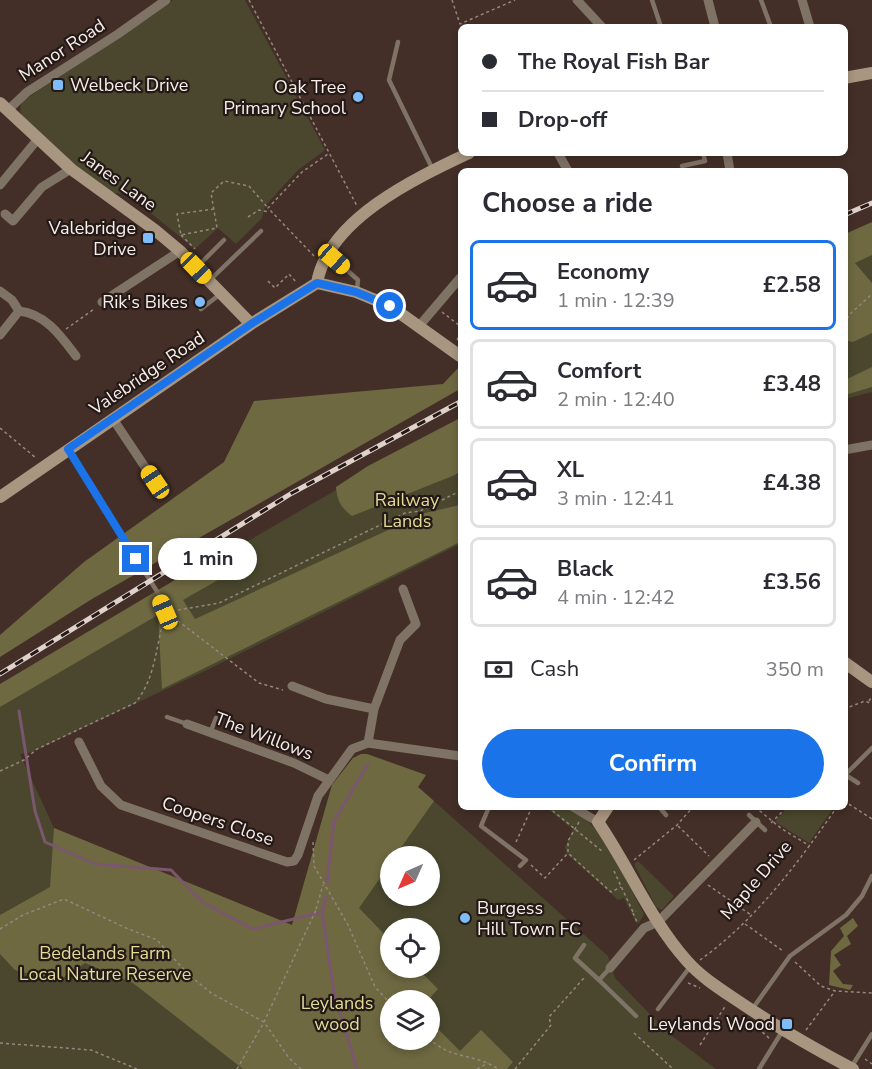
<!DOCTYPE html>
<html lang="en">
<head>
<meta charset="utf-8">
<style>
	:root { --surface:#fff; --page:#f2f2f3; --text:#2b2b33; --muted:#7c7c81; --line:#e1e1e2; --accent:#1a73e8 }
	body { margin:0; font-family:"Nunito Sans",sans-serif; background:var(--page); color:var(--text); height:100vh; display:flex; flex-direction:column; font-size:22px; white-space:nowrap }
	* { box-sizing:border-box; margin:0 }
	p { font-size:20px; color:var(--muted) }
	.icon { flex:none; width:33px; height:33px; fill:none; stroke:currentColor; stroke-width:2; stroke-linecap:round; stroke-linejoin:round }
	.map { position:relative; flex:1; overflow:hidden }
	.side { position:absolute; left:458px; top:168px; width:390px; height:642px; display:flex; flex-direction:column; background:var(--surface); border-radius:9px; box-shadow:0 3px 9px #0003 }
	.side>* { flex:none }
	.hud { position:absolute; left:458px; top:24px; width:390px; height:132px; border-radius:9px; box-shadow:0 3px 9px #0003; display:grid; align-content:center; height:132px; padding:0 24px; background:var(--surface) }
	.needle { width:39px; rotate:225deg }
	.controls { position:absolute; left:380px; top:846px; display:grid; gap:12px }
	.controls a { display:grid; place-items:center; width:60px; height:60px; border-radius:50%; background:var(--surface); box-shadow:0 3px 9px #0003; font-size:30px }
	.end { position:absolute; width:27px; height:27px; margin:-14px; border:8px solid #1a73e8; background:#fff; box-shadow:0 0 0 3px #fff }
	.from { border-radius:50% }
	.bubble { position:absolute; height:42px; border-radius:21px; background:var(--surface); box-shadow:0 3px 9px #0003; font-size:20px; font-weight:700; line-height:42px; text-align:center }
	.car { position:absolute; width:18px; height:36px; margin:-18px -9px; border-radius:8px; box-shadow:0 0 4px 2px #0007; background:linear-gradient(#f5c518 24%,#345 0 40%,#f5c518 0 76%,#345 0 86%,#f5c518 0) }
	.hud b { display:flex; align-items:center; gap:21px; height:57px; font-size:22px }
	.hud b+b { border-top:2px solid var(--line) }
	.hud i { width:15px; height:15px; background:var(--text) }
	ul { padding:0; list-style:none }
	li { display:flex; align-items:center; gap:18px; height:90px; margin:0 12px 9px; padding:0 12px; border:3px solid var(--line); border-radius:9px }
	li div { flex:1 }
	li b { display:block; font-size:22px }
	li em { font-style:normal; font-weight:700 }
	li.on { border-color:var(--accent) }
	li>.icon { width:54px; height:54px; stroke-width:1.5 }
	h2 { padding:0 24px; font-size:27px; line-height:72px }
	.pay { display:flex; align-items:center; gap:15px; height:66px; padding:0 24px; font-size:22px }
	.pay p { margin-inline-start:auto }
	.cta { display:flex; gap:12px; margin-top:auto; padding:12px 24px }
	.cta a { flex:1; height:69px; border-radius:36px; background:var(--accent); color:#fff; font-size:24px; font-weight:700; line-height:69px; text-align:center }
	.map>svg:first-child { display:block }
	.green { fill:#4a472e; fill-rule:evenodd }
	.forest { fill:#6e6941 }
	.lines { fill:none; stroke-linecap:round; stroke-linejoin:round }
	.stream { stroke:#7b576f; stroke-width:3 }
	.path { stroke:#97867f; stroke-width:1.5; stroke-dasharray:3 3; stroke-linecap:butt }
	.lane { stroke:#7f7365; stroke-width:4.5 }
	.street { stroke:#7f7365; stroke-width:9 }
	.secondary { stroke:#a99680; stroke-width:12 }
	.rail-casing { stroke:#dfd1cb; stroke-width:5 }
	.rail { stroke:#231916; stroke-width:3; stroke-dasharray:9; stroke-linecap:butt }
	.route { stroke:#1a73e8; stroke-width:8 }
	.poi-dot { fill:#7ebdf9; stroke:#231916; stroke-width:2 }
	.labels { text-anchor:middle; stroke-width:4.5; stroke-linejoin:round; paint-order:stroke }
	.street-label { font-size:18px; fill:#faede8; stroke:#231916 }
	.poi-label { font-size:18px; fill:#faede8; stroke:#231916; text-anchor:end }
	.park-label { font-size:18px; fill:#e3db96; stroke:#231916 }
</style>
</head>
<body>
<div class="map">
<svg width="872" height="1069" viewBox="0 0 872 1069">
	<rect width="100%" height="100%" fill="#432f27"/>
	<path class="green" d="M173,0H245L325,150L298,170L265,206L262,218L236,244L218,228L195,249L126,193C122,193 116,194 112,192C99,187 29,129 22,117C19,111 20,105 24,100Z
		M872,225V392L845,399L844,238Z
		M460,418V544L209,669L32,752L20,754L54,828L292,925L332,785L353,758L367,754L426,775L418,787L608,956L615,978L668,1033L716,1069H0V685ZM390,856H429V896H390ZM390,928H429V968H390ZM390,1000H429V1040H390Z
		M545,807C551,807 558,806 564,807C601,816 628,883 644,914L639,923H636L624,898L618,900L567,854L565,847L573,829Z
		M789,807H834L809,843L777,823L776,820Z
		M638,861L674,896L662,910L656,907L634,864Z"/>
	<path class="forest" d="M872,222V255L855,263L872,283V333L853,342L845,340V234Z
		M460,366V389L92,599L0,657V635L84,562L224,462L254,401L443,384Z
		M872,367V387L845,395V380Z
		M460,418V471L455,475L352,516C341,508 337,500 336,487L368,466Z
		M460,505V542L162,689L158,615L0,707V684L222,552L232,572L183,600L195,619L425,513Z
		M361,754H367L426,775L418,787L434,801L395,856H390V864L359,908L390,940V968H417L438,989L428,1000H390V1040H429V1020L460,1051L481,1030L513,1062L507,1069H243L133,983L85,963L57,982L15,970L0,954V915L50,887L54,828L292,925L332,785L353,758Z
		M853,918L858,926L847,936L851,944L834,955L841,965L833,971L843,984L853,985L850,990L829,985L831,951L844,936L840,928Z"/>
	<g class="lines">
		<path class="stream" d="M19,711L35,811L45,842L95,864L171,870L202,902L253,929L322,912
			M327,883L334,821L368,764
			M326,897L322,912L334,993L357,1069"/>
		<path class="path" d="M249,0L357,206
			M452,0L460,24L515,0
			M214,209L177,214L181,235L217,228L211,193L224,181L249,186L268,208
			M248,217L259,210L269,212
			M181,235L195,249
			M314,256L268,208L302,172L328,154
			M268,281L275,288L289,274L297,283
			M442,312L460,326
			M844,324L850,314L872,294
			M66,329L94,309
			M457,340L460,335
			M0,428L36,458
			M172,611L219,603L405,513L420,511L460,491
			M173,617L259,683L283,690
			M869,701L872,696
			M844,709L865,701L872,704
			M0,771L24,760L37,749L135,703C155,680 156,647 164,618
			M844,801L872,819
			M548,807L603,852
			M755,807L782,829L810,846
			M579,822L568,841V853L611,892L621,887
			M771,823L787,807
			M678,826L709,856
			M313,842L314,866L348,925L375,987L390,1003
			M516,842L532,807
			M634,860L677,825L693,807
			M531,865L545,878L568,853
			M614,871L633,912L636,911
			M708,885L751,915
			M316,909L323,885
			M633,913L637,922
			M745,924L783,951
			M0,929L23,915L64,899L126,928L157,940L189,975L211,993L264,1022L289,1058L301,1069
			M700,960C756,920 798,863 837,807
			M795,962L821,986L835,991L872,993
			M688,983L700,988
			M758,1028L770,1039
			M806,1030L835,991
			M634,1033L673,1069
			M429,1038C450,1060 475,1053 498,1069
			M0,1043L91,1050L137,1069
			M700,1045L726,1005
			M865,1059L872,1064
			M237,1069L264,1022L316,910
			M477,1069L488,1063
			M515,1069L551,1025L549,1017L584,978"/>
		<path class="lane" d="M652,0L661,27
			M761,0L771,27
			M398,42L389,80L433,170
			M682,166L705,161L703,153
			M329,254L358,280L357,289
			M198,266L224,240
			M211,279L261,231
			M201,309L219,295
			M69,452L158,593L166,612
			M167,717L187,724
			M210,733L216,718
			M844,774L858,783
			M846,774L872,748
			M489,807L481,826L526,860L520,866
			M659,807L666,815
			M749,815L765,830
			M584,945L575,958L599,980
			M610,968L599,980L636,1016
			M753,1008L790,956L846,915L862,896L872,876
			M658,1009L690,967
			M852,1066L872,1034
			M759,1069L783,1030"/>
		<path class="street" d="M577,0L602,27
			M708,0L715,27
			M802,0L810,27
			M8,110L27,92L118,34L166,0
			M558,153L568,171
			M727,153L730,171
			M0,185L37,140
			M5,214L13,221L42,187L71,169
			M0,291L12,300L19,311
			M102,302L180,251
			M420,325L460,278
			M0,335L19,311C46,314 61,336 76,356
			M113,419L155,482
			M844,450L872,445
			M292,686L326,699L374,709
			M187,724L294,763L329,780
			M79,742L101,786L121,805L287,862L294,861L298,855L318,796L352,749L368,743L460,756
			M368,743L374,709L400,640L416,624L403,589
			M573,807L598,822
			M610,968L644,928L658,922L756,822"/>
		<path class="secondary" d="M844,78L872,73
			M0,103L71,169L155,230L180,251L251,324
			M317,283C328,219 416,178 469,153
			M317,283L356,292L390,306L460,356
			M0,497L251,324L317,283
			M844,662L872,682
			M608,807L598,822C629,867 651,921 687,961C701,977 720,989 738,1001C775,1026 813,1048 853,1069"/>
		<defs>
			<path id="rail" d="M844,215L872,203
				M0,674L292,493L460,402"/>
		</defs>
		<use href="#rail" class="rail-casing"/>
		<use href="#rail" class="rail"/>
	</g>
	<g class="lines">
		<path class="route" d="M136,559L68,449L251,324L317,283L356,292L390,306"/>
	</g>
	<g class="poi-dot">
		<rect x="52" y="79" width="12" height="12" rx="3"/>
		<circle cx="358" cy="97" r="6"/>
		<rect x="142" y="232" width="12" height="12" rx="3"/>
		<circle cx="200" cy="302" r="6"/>
		<circle cx="465" cy="918" r="6"/>
		<rect x="781" y="1018" width="12" height="12" rx="3"/>
	</g>
	<g class="labels">
		<g class="street-label">
			<text transform="translate(62 50) rotate(-33)" y="6">Manor Road</text>
			<text transform="translate(119 181) rotate(36)" y="6">Janes Lane</text>
			<text transform="translate(147 373) rotate(-34)" y="6">Valebridge Road</text>
			<text transform="translate(264 736) rotate(21)" y="6">The Willows</text>
			<text transform="translate(218 821) rotate(19)" y="6">Coopers Close</text>
			<text transform="translate(756 880) rotate(-49)" y="6">Maple Drive</text>
		</g>
		<g class="poi-label">
			<text x="70" y="91" text-anchor="start">Welbeck Drive</text>
			<text x="346" y="93">Oak Tree<tspan x="346" dy="21">Primary School</tspan></text>
			<text x="136" y="234">Valebridge<tspan x="136" dy="21">Drive</tspan></text>
			<text x="188" y="308">Rik's Bikes</text>
			<text x="477" y="914" text-anchor="start">Burgess<tspan x="477" dy="21">Hill Town FC</tspan></text>
			<text x="775" y="1030">Leylands Wood</text>
		</g>
		<g class="park-label">
			<text x="407" y="506">Railway<tspan x="407" dy="21">Lands</tspan></text>
			<text x="105" y="959">Bedelands Farm<tspan x="105" dy="21">Local Nature Reserve</tspan></text>
			<text x="337" y="1009">Leylands<tspan x="337" dy="21">wood</tspan></text>
		</g>
	</g>
</svg>
<div class="controls">
<a><svg class="needle" viewBox="-14 -14 28 28"><path d="M0-13l5 13h-10z" fill="#e53935"/><path d="M0 13l5-13h-10z" fill="#7c7c81"/></svg></a>
<a><svg class="icon" aria-label="locate" viewBox="0 0 24 24"><circle cx="12" cy="12" r="6"/><path d="M12 2v4M12 18v4M2 12h4M18 12h4"/></svg></a>
<a><svg class="icon" aria-label="layers" viewBox="0 0 24 24"><path d="M12 4l9 5-9 5-9-5zM3 14l9 5 9-5"/></svg></a>
</div>
<i class="end from" style="left:390px;top:306px"></i>
<i class="end" style="left:136px;top:559px"></i>
<div class="bubble" style="left:158px;top:538px;width:99px">1 min</div>
<i class="car" style="left:334px;top:259px;rotate:131deg"></i>
<i class="car" style="left:196px;top:268px;rotate:136deg"></i>
<i class="car" style="left:155px;top:482px;rotate:326deg"></i>
<i class="car" style="left:165px;top:612px;rotate:337deg"></i>
<div class="hud">
<b><i class="from"></i>The Royal Fish Bar</b>
<b><i></i>Drop-off</b>
</div>
<section class="side">
<h2>Choose a ride</h2>
<ul>
<li class="on"><svg class="icon" aria-label="car" viewBox="0 0 24 24"><path d="M5 17H2v-5l4-1 3-4h7l3 4 3 1v5h-3M9 17h6M6 11h13"/><circle cx="7" cy="17" r="2"/><circle cx="17" cy="17" r="2"/></svg><div><b>Economy</b><p>1 min · 12:39</p></div><em>£2.58</em></li>
<li><svg class="icon" aria-label="car" viewBox="0 0 24 24"><path d="M5 17H2v-5l4-1 3-4h7l3 4 3 1v5h-3M9 17h6M6 11h13"/><circle cx="7" cy="17" r="2"/><circle cx="17" cy="17" r="2"/></svg><div><b>Comfort</b><p>2 min · 12:40</p></div><em>£3.48</em></li>
<li><svg class="icon" aria-label="car" viewBox="0 0 24 24"><path d="M5 17H2v-5l4-1 3-4h7l3 4 3 1v5h-3M9 17h6M6 11h13"/><circle cx="7" cy="17" r="2"/><circle cx="17" cy="17" r="2"/></svg><div><b>XL</b><p>3 min · 12:41</p></div><em>£4.38</em></li>
<li><svg class="icon" aria-label="car" viewBox="0 0 24 24"><path d="M5 17H2v-5l4-1 3-4h7l3 4 3 1v5h-3M9 17h6M6 11h13"/><circle cx="7" cy="17" r="2"/><circle cx="17" cy="17" r="2"/></svg><div><b>Black</b><p>4 min · 12:42</p></div><em>£3.56</em></li>
</ul>
<div class="pay"><svg class="icon" aria-label="cash" viewBox="0 0 24 24"><path d="M3 7h18v10H3z"/><circle cx="12" cy="12" r="2"/></svg>Cash<p>350 m</p></div>
<div class="cta"><a>Confirm</a></div>
</section>
</div>
</body>
</html>
